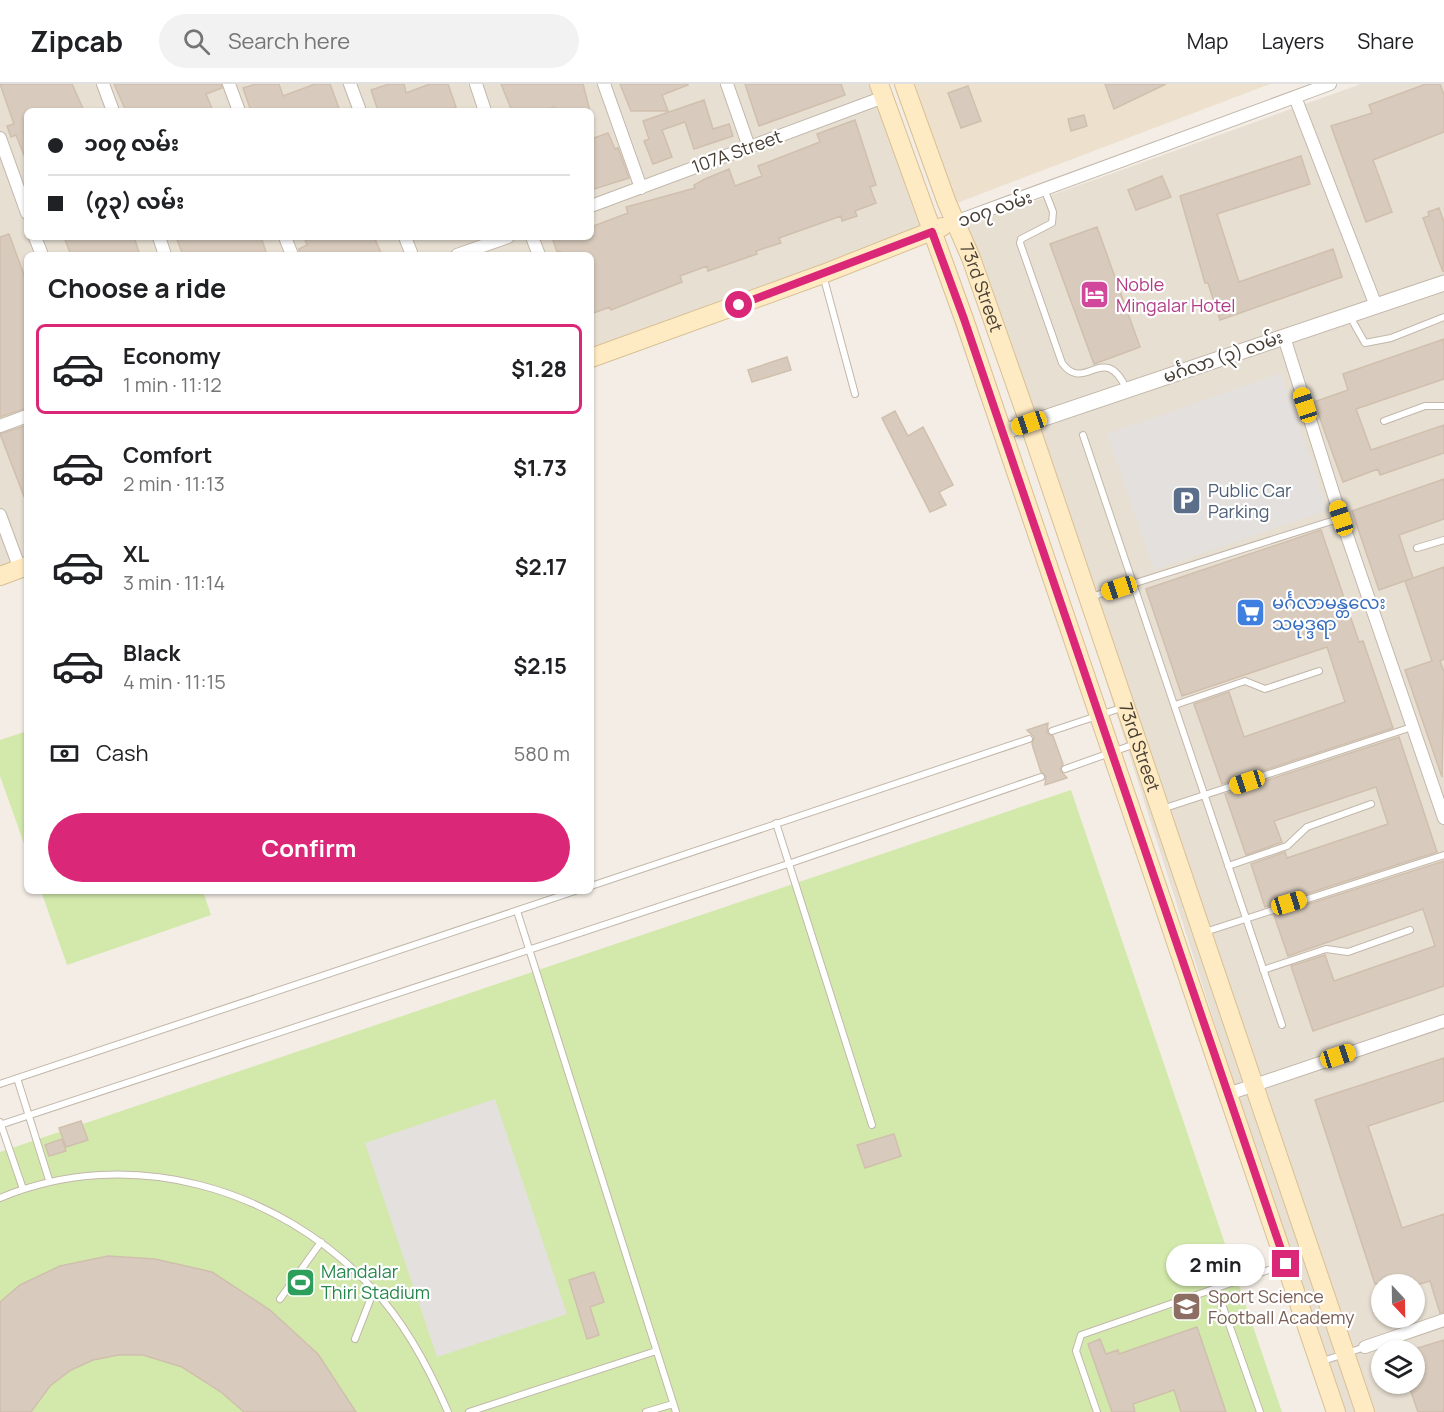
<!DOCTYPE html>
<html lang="en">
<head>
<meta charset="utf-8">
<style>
	:root { --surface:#fff; --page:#f2f2f2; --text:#202124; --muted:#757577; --line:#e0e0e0; --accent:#db2777 }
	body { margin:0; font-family:Manrope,"Noto Sans Myanmar",sans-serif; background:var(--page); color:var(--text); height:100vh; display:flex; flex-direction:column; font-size:22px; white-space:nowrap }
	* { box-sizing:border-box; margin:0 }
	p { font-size:20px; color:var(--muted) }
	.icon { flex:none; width:33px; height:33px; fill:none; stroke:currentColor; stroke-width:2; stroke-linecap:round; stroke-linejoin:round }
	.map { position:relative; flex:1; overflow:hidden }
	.panel { position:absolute; left:24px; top:168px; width:570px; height:642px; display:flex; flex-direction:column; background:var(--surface); border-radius:9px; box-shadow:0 2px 4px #0004 }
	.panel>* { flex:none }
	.hud { position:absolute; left:24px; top:24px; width:570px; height:132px; border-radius:9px; box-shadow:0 2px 4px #0004; display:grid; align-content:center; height:132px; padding:0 24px; background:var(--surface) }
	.needle { width:39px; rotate:158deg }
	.fabs { position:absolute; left:1371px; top:1190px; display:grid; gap:12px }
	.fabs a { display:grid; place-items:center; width:54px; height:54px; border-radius:50%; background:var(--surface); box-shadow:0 2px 4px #0004; font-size:30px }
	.end { position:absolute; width:27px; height:27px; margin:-14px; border:8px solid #db2777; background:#fff; box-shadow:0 0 0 3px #fff }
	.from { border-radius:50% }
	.bubble { position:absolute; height:42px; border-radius:21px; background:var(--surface); box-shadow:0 2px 4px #0004; font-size:20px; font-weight:700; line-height:42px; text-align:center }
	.car { position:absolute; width:18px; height:36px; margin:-18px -9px; border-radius:8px; box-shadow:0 0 4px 2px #0007; background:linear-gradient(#f5c518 24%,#345 0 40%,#f5c518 0 76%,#345 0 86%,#f5c518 0) }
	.hud b { display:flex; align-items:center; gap:21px; height:57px; font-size:22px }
	.hud b+b { border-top:2px solid var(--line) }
	.hud i { width:15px; height:15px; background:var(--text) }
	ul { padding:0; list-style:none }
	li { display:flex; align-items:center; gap:18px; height:90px; margin:0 12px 9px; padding:0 12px; border:3px solid transparent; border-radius:9px }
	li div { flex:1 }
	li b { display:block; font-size:22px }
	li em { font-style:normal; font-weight:700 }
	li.selected { border-color:var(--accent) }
	li>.icon { width:54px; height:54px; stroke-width:1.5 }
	h2 { padding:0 24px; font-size:27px; line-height:72px }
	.pay { display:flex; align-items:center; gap:15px; height:66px; padding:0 24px; font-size:22px }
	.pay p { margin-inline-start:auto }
	.action { display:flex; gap:12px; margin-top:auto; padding:12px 24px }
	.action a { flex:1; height:69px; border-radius:36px; background:var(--accent); color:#fff; font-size:24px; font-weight:700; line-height:69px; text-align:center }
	header { display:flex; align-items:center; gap:36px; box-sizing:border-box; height:84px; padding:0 30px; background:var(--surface); border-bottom:2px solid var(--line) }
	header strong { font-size:28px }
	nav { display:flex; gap:33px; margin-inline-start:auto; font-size:21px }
	.search { width:420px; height:54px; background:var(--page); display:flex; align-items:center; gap:15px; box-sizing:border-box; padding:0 21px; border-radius:33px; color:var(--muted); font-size:22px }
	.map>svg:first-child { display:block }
	.residential { fill:#e7dfd2; fill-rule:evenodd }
	.education { fill:#ede1ce }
	.green { fill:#d3e9ab }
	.parking { fill:#e3e0dd }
	.building { fill:#d8cbbd; stroke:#d0bfad; stroke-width:1.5 }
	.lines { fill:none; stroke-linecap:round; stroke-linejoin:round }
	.service-casing { stroke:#c2b7aa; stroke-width:8 }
	.minor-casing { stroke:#c2b7aa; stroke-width:14 }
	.tertiary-casing { stroke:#c2b7aa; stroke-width:17 }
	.secondary-casing { stroke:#d8c094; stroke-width:20 }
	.service { stroke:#fff; stroke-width:6 }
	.minor { stroke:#fff; stroke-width:12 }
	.tertiary { stroke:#fff; stroke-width:15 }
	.secondary { stroke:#ffebc3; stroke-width:18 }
	.route { stroke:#db2777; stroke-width:8 }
	.labels { text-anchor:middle; stroke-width:4.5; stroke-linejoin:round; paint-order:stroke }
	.street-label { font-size:18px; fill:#463d34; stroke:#fff }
	.hotel-label { font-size:18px; fill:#b23c85; stroke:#fff; text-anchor:start }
	.service-label { font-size:18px; fill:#4e5e75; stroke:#fff; text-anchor:start }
	.shop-label { font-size:18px; fill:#366cbe; stroke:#fff; text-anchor:start }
	.leisure-label { font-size:18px; fill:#27864d; stroke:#fff; text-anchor:start }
	.education-label { font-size:18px; fill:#785e54; stroke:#fff; text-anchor:start }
</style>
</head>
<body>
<header>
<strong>Zipcab</strong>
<div class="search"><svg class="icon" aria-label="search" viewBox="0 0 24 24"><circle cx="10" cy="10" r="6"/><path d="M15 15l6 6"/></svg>Search here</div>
<nav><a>Map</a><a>Layers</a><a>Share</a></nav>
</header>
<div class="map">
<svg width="1444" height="1328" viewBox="0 0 1444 1328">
	<rect width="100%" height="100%" fill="#f3ede5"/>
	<path class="residential" d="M0,0H889L940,143L591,275V171H27V488L0,498ZM27,27H591V153H27Z
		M1361,0H1444V1328H1343L1311,1243L962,143ZM1382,1200H1414V1233H1382ZM1382,1266H1414V1299H1382Z"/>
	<path class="education" d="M899,0H1270L944,124Z"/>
	<path class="green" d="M27,647V768L0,692V656Z
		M1071,706L1282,1328H0V1068Z
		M41,807H203L211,831L67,881Z"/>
	<path class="parking" d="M1281,289L1328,426L1154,486L1107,350Z
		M495,1015L567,1230L437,1273L365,1059Z"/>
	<path class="building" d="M0,0H72L84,27H27L26,76L16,51L11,53L7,42L14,40Z
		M114,0H221L222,4L206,10L213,27H126Z
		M256,0H279L283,12L315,0H330L340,27H251L243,4Z
		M389,0H404L406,9L430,0H448L456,23L445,27H378L371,6Z
		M501,0H583L590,27H558L554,23L542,27H512Z
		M620,0H688V1L662,11L668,27H631Z
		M745,0H841L845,11L759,42Z
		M1105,0H1166L1114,25Z
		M1426,0H1440L1444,11V48L1373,76L1392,128L1366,138L1331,42L1372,29L1369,21Z
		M968,2L981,37L961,44L948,9Z
		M704,16L713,45L729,40L733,52L694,65L685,38L662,46L672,73L653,80L644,57L649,55L643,37Z
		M1084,31L1087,42L1071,47L1068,35Z
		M855,36L876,101L870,103L876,119L855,127L857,132L842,137L841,132L779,154L781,159L756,167L757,170L708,187L707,182L680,192L682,198L611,226L610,223L591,230V171H562L560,167L557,168L552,153H591V143L628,129L626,123L695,104L694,101L705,95L729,85L735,102L762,92L758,82L820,58L817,50Z
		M608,49L615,65L618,64L629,94L591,106V55Z
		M1301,72L1310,100L1217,130L1239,198L1333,165L1342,193L1220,236L1208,199H1205L1180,112Z
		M1162,92L1171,113L1136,126L1128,106Z
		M1439,124L1444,138L1443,188L1423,134L1429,132L1428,128Z
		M1097,143L1140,263L1094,280L1050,160Z
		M9,150L27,199V324L0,333V153Z
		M64,153H134L140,171H71Z
		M176,153H261L267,171H183Z
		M304,153H374L382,171H300L299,165L307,161Z
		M1444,255V295L1356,325L1371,366L1444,341V369L1380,391L1378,385L1343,398L1314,318L1348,306L1343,290Z
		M787,273L791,286L752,298L748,286Z
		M895,327L908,352L923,343L953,401L939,408L946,421L930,428L882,334Z
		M27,341V415H25L0,350Z
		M1444,395V435L1399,451L1413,494L1379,506L1352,427Z
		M1321,446L1359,558L1363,557L1393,644L1222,700L1194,620L1229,608L1244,653L1345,618L1327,563L1182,612L1146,505Z
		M1444,483V575L1440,577L1444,588L1442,693L1405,586L1432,577L1405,497Z
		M1048,639L1047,649L1053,652L1063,680L1060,686L1067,694L1045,701L1046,692L1041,688L1032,660L1034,653L1027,646Z
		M1399,653L1437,768L1265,823L1251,780L1285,768L1287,774L1388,740L1376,703L1274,737L1282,758L1246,771L1225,710Z
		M1444,777V902L1313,947L1291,882L1325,871L1334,897L1435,862L1423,825L1288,872L1274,831Z
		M1444,974V1017L1368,1042L1402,1144L1444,1130V1228L1440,1229L1430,1197L1420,1200H1375L1315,1016Z
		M81,1037L88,1056L66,1063L59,1044Z
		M894,1050L901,1072L865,1084L857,1061Z
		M62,1055L66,1067L49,1072L45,1061Z
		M108,1172L155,1175L212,1188L270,1226L318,1270L356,1328H244L221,1308L182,1283L143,1271H118L93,1276L71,1286L50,1302L31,1328H0V1218L20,1201L60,1182Z
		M594,1188L604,1218L590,1223L599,1251L587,1255L569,1196Z
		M1197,1243L1226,1328H1181L1174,1306L1133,1320L1135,1328H1112L1088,1260L1100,1255L1106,1270L1118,1266L1119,1270Z
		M1444,1256V1328H1418L1408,1299H1414V1265Z"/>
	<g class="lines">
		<defs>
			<path id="service" d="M1045,107L1053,128L1052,139L1021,155L1020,159L1062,279C1085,311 1104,255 1127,306
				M823,191L855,310
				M1349,231L1365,259L1391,254L1444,233
				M1384,337L1425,322H1444
				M1083,351L1282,941
				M1417,464L1444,456
				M1091,513L1341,434
				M1175,621L1245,597L1265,605L1319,587
				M1052,647L1124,623
				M1065,685L1135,660
				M1162,725L1412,643
				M776,739L872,1041
				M1228,782L1287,762L1307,743L1371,720
				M591,802L1029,655
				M517,827L676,1328
				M1205,848L1444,771
				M1263,886L1326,865L1348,868L1410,846
				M17,994L49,1096
				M0,1000L575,807
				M0,1038L23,1105
				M0,1041L788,780L1041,693
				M0,1114C130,1060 278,1103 373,1205C406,1240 429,1284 448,1328
				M1217,1206L1260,1328
				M280,1215L321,1158
				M355,1255L374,1206
				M1320,1278L1365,1263
				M469,1328L656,1267
				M646,1328L673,1320
				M1097,1328L1076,1267L1081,1251L1283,1181"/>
			<path id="minor" d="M103,0L113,27
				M229,0L239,27
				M350,0L360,27
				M476,0L485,27
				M604,0L641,104
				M727,0L749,63
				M1295,13L1376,222
				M0,54L27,129
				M591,122L884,13
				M955,138L1330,0
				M35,153L42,171
				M159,153L165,171
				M285,153L292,171
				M405,153L412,171
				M532,153L539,171
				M457,171L508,153
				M1284,253L1341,434L1444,734
				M0,342L27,332
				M0,431L20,485
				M1228,1010L1444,937
				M1365,1263L1444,1236"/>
			<path id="tertiary" d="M1003,348L1444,199"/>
			<g id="secondary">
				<path d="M879,0L964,235L1336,1328"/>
				<path id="s1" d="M904,0L947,119L971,174L1029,339L1365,1328"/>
				<path d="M591,274L823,190L942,143"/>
				<path d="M0,492L27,482"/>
			</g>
		</defs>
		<use href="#service" class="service-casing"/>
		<use href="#minor" class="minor-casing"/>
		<use href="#tertiary" class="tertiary-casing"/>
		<use href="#secondary" class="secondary-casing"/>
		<use href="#service" class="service"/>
		<use href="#minor" class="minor"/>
		<use href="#tertiary" class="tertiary"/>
		<use href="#secondary" class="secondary"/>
	</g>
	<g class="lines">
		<path class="route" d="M739,221L932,148L964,235L1286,1180"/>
	</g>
	<defs>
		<symbol id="hotel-square" viewBox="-11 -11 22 22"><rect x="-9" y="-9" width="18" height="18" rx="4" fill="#d1479c" stroke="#fff"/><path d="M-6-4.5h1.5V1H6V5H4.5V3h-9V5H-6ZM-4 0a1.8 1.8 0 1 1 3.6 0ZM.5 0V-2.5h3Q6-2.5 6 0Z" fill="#fff"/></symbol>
		<symbol id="parking-square" viewBox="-11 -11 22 22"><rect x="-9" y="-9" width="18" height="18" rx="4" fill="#5c6f8a" stroke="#fff"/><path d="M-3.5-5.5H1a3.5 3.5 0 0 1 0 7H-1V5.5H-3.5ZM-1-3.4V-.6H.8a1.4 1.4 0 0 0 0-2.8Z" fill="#fff"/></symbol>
		<symbol id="supermarket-square" viewBox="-11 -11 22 22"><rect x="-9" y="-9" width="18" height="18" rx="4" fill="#3f7fe0" stroke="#fff"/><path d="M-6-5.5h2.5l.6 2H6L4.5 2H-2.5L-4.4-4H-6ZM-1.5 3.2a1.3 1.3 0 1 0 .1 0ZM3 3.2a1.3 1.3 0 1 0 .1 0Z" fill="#fff"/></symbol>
		<symbol id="stadium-square" viewBox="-11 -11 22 22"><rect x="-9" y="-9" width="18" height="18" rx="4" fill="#2e9e5b" stroke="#fff"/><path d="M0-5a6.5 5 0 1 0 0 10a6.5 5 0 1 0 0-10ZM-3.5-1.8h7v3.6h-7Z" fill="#fff"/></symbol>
		<symbol id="university-square" viewBox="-11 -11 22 22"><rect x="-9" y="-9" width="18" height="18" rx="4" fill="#8d6e63" stroke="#fff"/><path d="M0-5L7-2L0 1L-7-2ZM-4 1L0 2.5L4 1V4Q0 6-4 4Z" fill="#fff"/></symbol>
	</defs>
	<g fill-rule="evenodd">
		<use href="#hotel-square" x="1078" y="194" width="33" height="33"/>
		<use href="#parking-square" x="1170" y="400" width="33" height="33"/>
		<use href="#supermarket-square" x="1234" y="512" width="33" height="33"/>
		<use href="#stadium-square" x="284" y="1182" width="33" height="33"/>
		<use href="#university-square" x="1170" y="1206" width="33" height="33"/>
	</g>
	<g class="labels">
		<g class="street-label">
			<text transform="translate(737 68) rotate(-20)" y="6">107A Street</text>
			<text transform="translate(995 125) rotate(-19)" y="6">၁၀၇ လမ်း</text>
			<text dy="6" stroke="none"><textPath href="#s1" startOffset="218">73rd Street</textPath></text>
			<text transform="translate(1223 273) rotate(-19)" y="6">မင်္ဂလာ (၃) လမ်း</text>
			<text dy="6" stroke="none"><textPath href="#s1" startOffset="704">73rd Street</textPath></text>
		</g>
		<g class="hotel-label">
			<text x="1116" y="207">Noble<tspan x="1116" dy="21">Mingalar Hotel</tspan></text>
		</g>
		<g class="service-label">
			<text x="1208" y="413">Public Car<tspan x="1208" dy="21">Parking</tspan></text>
		</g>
		<g class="shop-label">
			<text x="1272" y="525">မင်္ဂလာမန္တလေး<tspan x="1272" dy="21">သမုဒ္ဒရာ</tspan></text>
		</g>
		<g class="leisure-label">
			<text x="321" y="1194">Mandalar<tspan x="321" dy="21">Thiri Stadium</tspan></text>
		</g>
		<g class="education-label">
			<text x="1208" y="1219">Sport Science<tspan x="1208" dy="21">Football Academy</tspan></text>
		</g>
	</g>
</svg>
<div class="fabs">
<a><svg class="needle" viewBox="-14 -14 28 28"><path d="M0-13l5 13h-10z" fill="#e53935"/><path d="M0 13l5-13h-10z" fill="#757577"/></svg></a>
<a><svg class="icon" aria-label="layers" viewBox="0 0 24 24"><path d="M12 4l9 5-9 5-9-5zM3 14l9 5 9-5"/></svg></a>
</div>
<i class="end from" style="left:739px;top:221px"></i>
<i class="end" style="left:1286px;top:1180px"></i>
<div class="bubble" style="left:1166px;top:1160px;width:99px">2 min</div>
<i class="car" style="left:1305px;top:321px;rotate:342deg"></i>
<i class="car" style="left:1029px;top:339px;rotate:251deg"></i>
<i class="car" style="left:1341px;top:434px;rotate:342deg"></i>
<i class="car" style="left:1119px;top:504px;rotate:252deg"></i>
<i class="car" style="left:1247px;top:698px;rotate:252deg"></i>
<i class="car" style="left:1289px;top:819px;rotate:73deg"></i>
<i class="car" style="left:1338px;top:972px;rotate:72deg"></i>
<div class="hud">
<b><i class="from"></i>၁၀၇ လမ်း</b>
<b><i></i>(၇၃) လမ်း</b>
</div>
<section class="panel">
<h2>Choose a ride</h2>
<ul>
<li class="selected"><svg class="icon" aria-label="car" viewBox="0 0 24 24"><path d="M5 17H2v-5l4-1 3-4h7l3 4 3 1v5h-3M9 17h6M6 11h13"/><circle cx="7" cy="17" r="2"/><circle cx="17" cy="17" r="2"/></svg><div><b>Economy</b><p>1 min · 11:12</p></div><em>$1.28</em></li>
<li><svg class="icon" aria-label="car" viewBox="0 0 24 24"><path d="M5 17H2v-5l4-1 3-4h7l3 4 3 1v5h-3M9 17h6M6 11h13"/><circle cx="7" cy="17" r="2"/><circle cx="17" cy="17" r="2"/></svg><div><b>Comfort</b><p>2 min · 11:13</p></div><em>$1.73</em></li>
<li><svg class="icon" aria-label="car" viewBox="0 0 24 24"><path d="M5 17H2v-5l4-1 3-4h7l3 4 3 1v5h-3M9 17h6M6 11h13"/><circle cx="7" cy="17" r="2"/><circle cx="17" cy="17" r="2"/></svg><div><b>XL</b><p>3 min · 11:14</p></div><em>$2.17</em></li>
<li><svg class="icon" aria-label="car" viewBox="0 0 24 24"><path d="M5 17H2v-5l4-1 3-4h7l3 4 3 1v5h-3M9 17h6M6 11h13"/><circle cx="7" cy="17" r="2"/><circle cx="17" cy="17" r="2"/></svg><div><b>Black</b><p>4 min · 11:15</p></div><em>$2.15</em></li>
</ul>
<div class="pay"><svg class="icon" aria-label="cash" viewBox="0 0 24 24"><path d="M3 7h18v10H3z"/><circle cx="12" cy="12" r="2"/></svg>Cash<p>580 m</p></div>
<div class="action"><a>Confirm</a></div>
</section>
</div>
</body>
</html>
